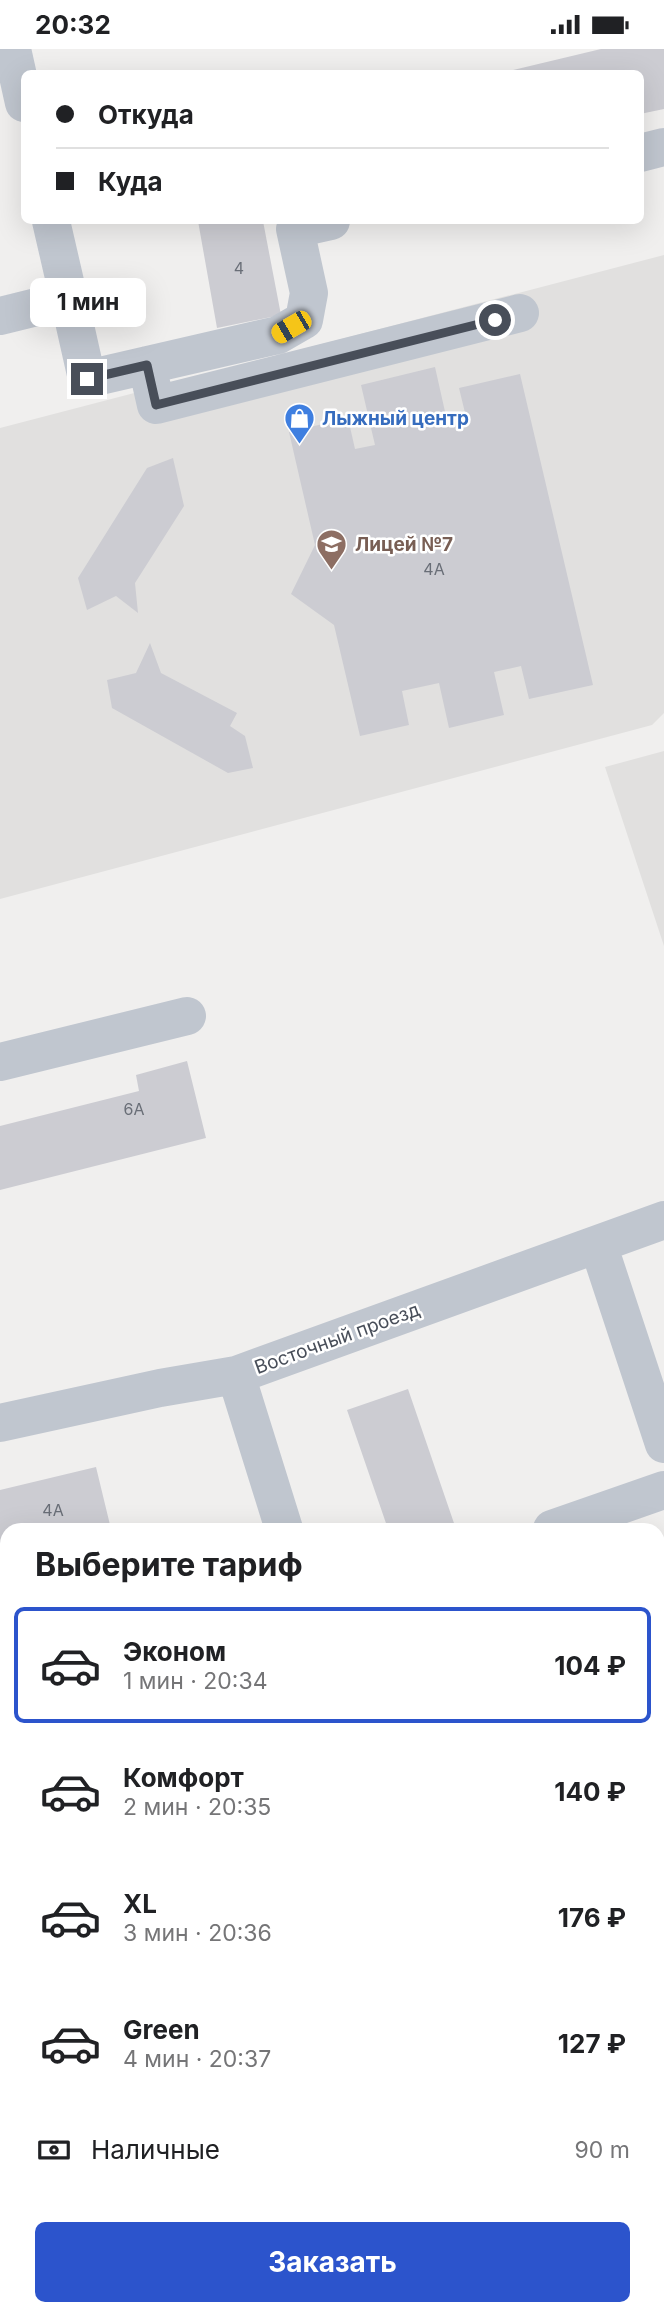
<!DOCTYPE html>
<html lang="ru">
<head>
<meta charset="utf-8">
<style>
	:root { --surface:#fff; --page:#f6f6f6; --text:#202124; --muted:#757577; --line:#e0e0e0; --accent:#2c54cc }
	body { margin:0; font-family:Inter,sans-serif; background:var(--page); color:var(--text); height:100vh; display:flex; flex-direction:column; font-size:26px; white-space:nowrap }
	* { box-sizing:border-box; margin:0 }
	p { font-size:23px; color:var(--muted) }
	.icon { flex:none; width:38px; height:38px; fill:none; stroke:currentColor; stroke-width:2; stroke-linecap:round; stroke-linejoin:round }
	.map { position:relative; flex:1; overflow:hidden }
	.sheet { position:absolute; left:0px; top:1474px; width:665px; height:793px; display:flex; flex-direction:column; background:var(--surface); border-radius:21px 21px 0 0; box-shadow:0 7px 28px #0002 }
	.sheet>* { flex:none }
	.banner { position:absolute; left:21px; top:21px; width:623px; height:154px; border-radius:10px; box-shadow:0 7px 28px #0002; display:grid; align-content:center; height:154px; padding:0 35px; background:var(--surface) }
	.end { position:absolute; width:32px; height:32px; margin:-16px; border:9px solid #484e59; background:#fff; box-shadow:0 0 0 4px #fff }
	.from { border-radius:50% }
	.bubble { position:absolute; height:49px; border-radius:10px; background:var(--surface); box-shadow:0 7px 28px #0002; font-size:23px; font-weight:700; line-height:49px; text-align:center }
	.car { position:absolute; width:21px; height:42px; margin:-21px -10px; border-radius:9px; box-shadow:0 0 5px 2px #0007; background:linear-gradient(#f5c518 24%,#345 0 40%,#f5c518 0 76%,#345 0 86%,#f5c518 0) }
	.banner b { display:flex; align-items:center; gap:24px; height:66px; font-size:26px }
	.banner b+b { border-top:2px solid var(--line) }
	.banner i { width:18px; height:18px; background:var(--text) }
	ul { padding:0; list-style:none }
	li { display:flex; align-items:center; gap:21px; height:116px; margin:0 14px 10px; padding:0 21px; border:4px solid transparent; border-radius:10px }
	li div { flex:1 }
	li b { display:block; font-size:26px }
	li em { font-style:normal; font-weight:700 }
	li.selected { border-color:var(--accent) }
	li>.icon { width:63px; height:63px; stroke-width:1.5 }
	h2 { padding:0 35px; font-size:32px; line-height:84px }
	.pay { display:flex; align-items:center; gap:18px; height:77px; padding:0 35px; font-size:26px }
	.pay p { margin-inline-start:auto }
	.cta { display:flex; gap:14px; margin-top:auto; padding:14px 35px }
	.cta a { flex:1; height:80px; border-radius:10px; background:var(--accent); color:#fff; font-size:28px; font-weight:700; line-height:80px; text-align:center }
	.status { display:flex; justify-content:space-between; align-items:center; height:49px; padding:0 35px; background:var(--surface); direction:ltr }
	.status svg { height:19px; fill:currentColor }
	.map>svg:first-child { display:block }
	.education { fill:#e1e0df }
	.building { fill:#ccccd2 }
	.lines { fill:none; stroke-linecap:round; stroke-linejoin:round }
	.minor { stroke:#c0c6cf; stroke-width:38 }
	.route { stroke:#484e59; stroke-width:9 }
	.labels { text-anchor:middle; stroke-width:5; stroke-linejoin:round; paint-order:stroke }
	.number-label { font-size:16px; fill:#696e77 }
	.shop-label { font-size:19px; font-weight:bold; fill:#366cbe; stroke:#fff; text-anchor:start }
	.education-label { font-size:19px; font-weight:bold; fill:#785e54; stroke:#fff; text-anchor:start }
	.street-label { font-size:19px; fill:#484e59; stroke:#fff }
</style>
</head>
<body>
<div class="status"><b>20:32</b><svg viewBox="0 0 49 12"><path d="M0 12V9h3v3zM5 12V6h3v6zM10 12V3h3v9zM15 12V0h3v12zM26 1h20v11H26zM47 4h2v5h-2z"/></svg></div>
<div class="map">
<svg width="664" height="2265" viewBox="0 0 664 2265">
	<rect width="100%" height="100%" fill="#f0efee"/>
	<path class="education" d="M664,206V664L652,676L0,850V379Z
		M664,702V897L605,718Z
		M664,1995V2265H535L533,2259H658V1997Z"/>
	<path class="building" d="M601,0H664V60L640,65V24H501Z
		M198,172H263L281,266L217,279Z
		M435,318L448,376L467,372L459,339L520,325L593,636L529,650L521,617L494,623L504,666L449,679L439,634L402,642L409,676L360,687L334,576L291,545L315,496L289,383L348,369L355,400L375,396L361,336Z
		M173,409L184,457L135,534L138,564L116,547L87,561L78,529L147,419Z
		M150,594L161,624L237,664L230,677L245,687L253,719L228,724L112,659L107,631L136,624Z
		M187,1012L206,1089L0,1141V1077L139,1042L136,1026Z
		M408,1340L456,1480H388L347,1361Z
		M96,1418L111,1480H7V1506L0,1508V1441Z
		M664,1495V1581L658,1583V1497Z
		M7,2027V2092L0,2094V2029Z
		M664,2190V2259L658,2244V2192Z
		M399,2259H461L463,2265H401Z"/>
	<g class="lines">
		<path class="minor" d="M12,0L24,54
			M640,104L664,98
			M69,250L87,330L278,286L304,271L309,244L295,180L331,172
			M0,267L69,250L51,172
			M147,316L156,356L520,264
			M0,1013L187,967
			M598,1195L664,1395
			M236,1326L284,1480
			M0,1374L160,1339L236,1326L664,1171
			M552,1480L664,1441
			M0,1568L7,1567
			M0,1955L7,1953
			M658,1990L664,1988
			M0,2155L7,2154
			M381,2259L382,2265"/>
	</g>
	<g class="lines">
		<path class="route" d="M87,330L147,316L156,356L495,271"/>
	</g>
	<defs>
		<symbol id="shop-pin" viewBox="-11 -11 22 30"><path d="M0 17L-7.5 6A9.5 9.5 0 1 1 7.5 6Z" fill="#3f7fe0" stroke="#fff"/><path d="M-5-2.5h2.3a2.7 3.5 0 0 1 5.4 0H5L5.5 6h-11ZM-1.5-2.5h3a1.5 2.3 0 0 0-3 0Z" fill="#fff"/></symbol>
		<symbol id="school-pin" viewBox="-11 -11 22 30"><path d="M0 17L-7.5 6A9.5 9.5 0 1 1 7.5 6Z" fill="#8d6e63" stroke="#fff"/><path d="M0-5L7-2L0 1L-7-2ZM-4 1L0 2.5L4 1V4Q0 6-4 4Z" fill="#fff"/></symbol>
	</defs>
	<g fill-rule="evenodd">
		<use href="#shop-pin" x="282" y="352" width="35" height="47"/>
		<use href="#school-pin" x="314" y="478" width="35" height="47"/>
	</g>
	<g class="labels">
		<g class="number-label">
			<text x="239" y="225">4</text>
			<text x="434" y="526">4А</text>
			<text x="134" y="1066">6А</text>
			<text x="53" y="1467">4А</text>
		</g>
		<g class="shop-label">
			<text x="322" y="376">Лыжный центр</text>
		</g>
		<g class="education-label">
			<text x="355" y="502">Лицей №7</text>
		</g>
		<g class="street-label">
			<text transform="translate(337 1289) rotate(-20)" y="7">Восточный проезд</text>
		</g>
	</g>
</svg>
<i class="end from" style="left:495px;top:271px"></i>
<i class="end" style="left:87px;top:330px"></i>
<div class="bubble" style="left:30px;top:229px;width:116px">1 мин</div>
<i class="car" style="left:291px;top:278px;rotate:240deg"></i>
<div class="banner">
<b><i class="from"></i>Откуда</b>
<b><i></i>Куда</b>
</div>
<section class="sheet">
<h2>Выберите тариф</h2>
<ul>
<li class="selected"><svg class="icon" aria-label="car" viewBox="0 0 24 24"><path d="M5 17H2v-5l4-1 3-4h7l3 4 3 1v5h-3M9 17h6M6 11h13"/><circle cx="7" cy="17" r="2"/><circle cx="17" cy="17" r="2"/></svg><div><b>Эконом</b><p>1 мин · 20:34</p></div><em>104 ₽</em></li>
<li><svg class="icon" aria-label="car" viewBox="0 0 24 24"><path d="M5 17H2v-5l4-1 3-4h7l3 4 3 1v5h-3M9 17h6M6 11h13"/><circle cx="7" cy="17" r="2"/><circle cx="17" cy="17" r="2"/></svg><div><b>Комфорт</b><p>2 мин · 20:35</p></div><em>140 ₽</em></li>
<li><svg class="icon" aria-label="car" viewBox="0 0 24 24"><path d="M5 17H2v-5l4-1 3-4h7l3 4 3 1v5h-3M9 17h6M6 11h13"/><circle cx="7" cy="17" r="2"/><circle cx="17" cy="17" r="2"/></svg><div><b>XL</b><p>3 мин · 20:36</p></div><em>176 ₽</em></li>
<li><svg class="icon" aria-label="car" viewBox="0 0 24 24"><path d="M5 17H2v-5l4-1 3-4h7l3 4 3 1v5h-3M9 17h6M6 11h13"/><circle cx="7" cy="17" r="2"/><circle cx="17" cy="17" r="2"/></svg><div><b>Green</b><p>4 мин · 20:37</p></div><em>127 ₽</em></li>
</ul>
<div class="pay"><svg class="icon" aria-label="cash" viewBox="0 0 24 24"><path d="M3 7h18v10H3z"/><circle cx="12" cy="12" r="2"/></svg>Наличные<p>90 m</p></div>
<div class="cta"><a>Заказать</a></div>
</section>
</div>
</body>
</html>
